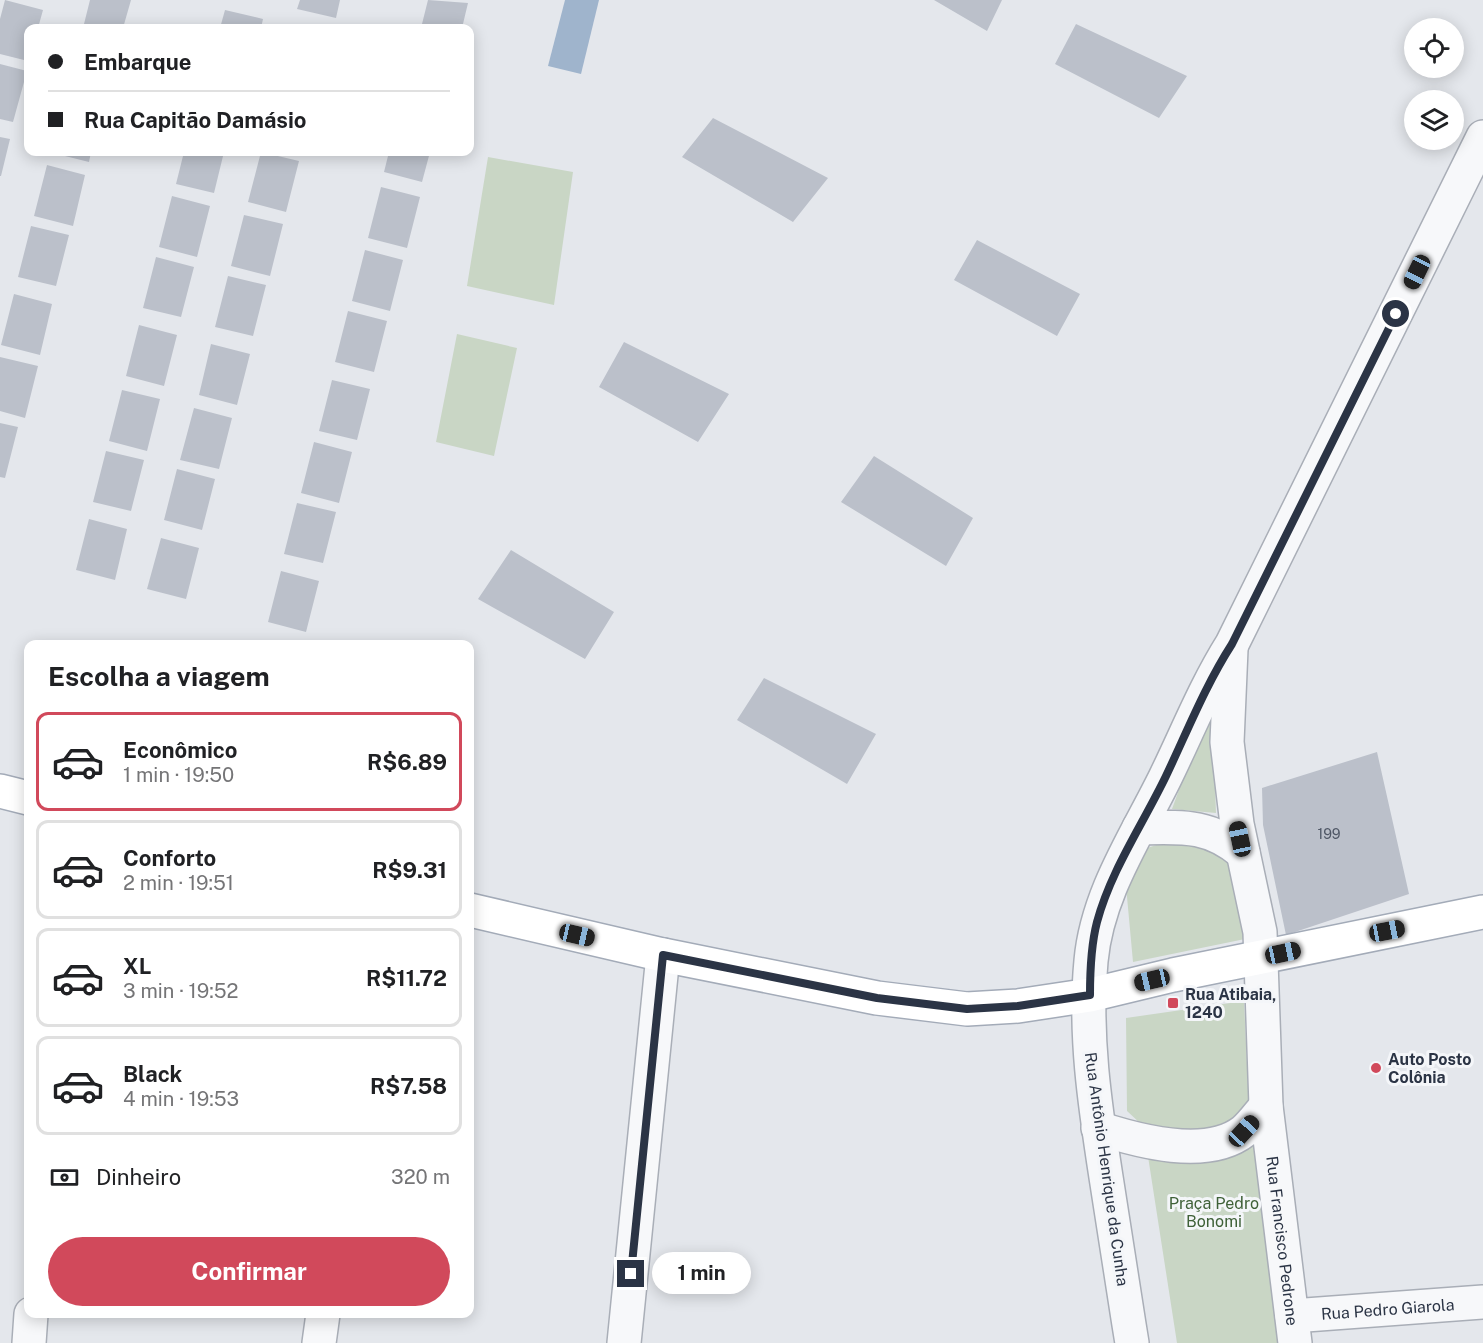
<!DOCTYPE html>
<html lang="pt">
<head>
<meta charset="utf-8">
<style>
	:root { --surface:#fff; --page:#f2f2f2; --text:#202124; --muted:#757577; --line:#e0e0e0; --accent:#d1495b }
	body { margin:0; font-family:"Public Sans",sans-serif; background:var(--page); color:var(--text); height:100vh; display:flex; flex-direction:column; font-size:22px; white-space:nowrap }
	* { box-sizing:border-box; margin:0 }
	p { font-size:20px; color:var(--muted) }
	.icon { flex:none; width:33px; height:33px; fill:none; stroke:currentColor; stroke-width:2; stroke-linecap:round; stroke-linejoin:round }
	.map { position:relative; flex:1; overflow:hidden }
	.details { position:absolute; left:24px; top:640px; width:450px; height:678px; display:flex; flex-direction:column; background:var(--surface); border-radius:12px; box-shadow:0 3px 15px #0003 }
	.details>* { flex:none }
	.top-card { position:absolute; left:24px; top:24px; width:450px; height:132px; border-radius:12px; box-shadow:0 3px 15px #0003; display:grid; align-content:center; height:132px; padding:0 24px; background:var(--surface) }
	.tools { position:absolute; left:1404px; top:18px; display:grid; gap:12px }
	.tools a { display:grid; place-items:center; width:60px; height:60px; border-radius:50%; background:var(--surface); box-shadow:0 3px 15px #0003; font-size:30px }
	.end { position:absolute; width:27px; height:27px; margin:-14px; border:8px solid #2b3445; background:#fff; box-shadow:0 0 0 3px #fff }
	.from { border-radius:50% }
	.bubble { position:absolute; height:42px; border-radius:21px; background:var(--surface); box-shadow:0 3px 15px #0003; font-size:20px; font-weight:700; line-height:42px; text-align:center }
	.car { position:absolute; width:18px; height:36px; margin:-18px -9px; border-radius:8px; box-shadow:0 0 4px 2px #0007; background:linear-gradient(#222 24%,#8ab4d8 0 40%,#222 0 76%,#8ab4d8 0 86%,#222 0) }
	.top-card b { display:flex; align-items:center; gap:21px; height:57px; font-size:22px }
	.top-card b+b { border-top:2px solid var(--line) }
	.top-card i { width:15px; height:15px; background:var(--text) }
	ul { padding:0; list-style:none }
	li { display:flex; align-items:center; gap:18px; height:99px; margin:0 12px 9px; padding:0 12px; border:3px solid var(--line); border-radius:12px }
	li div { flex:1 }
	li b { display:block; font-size:22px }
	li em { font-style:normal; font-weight:700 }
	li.on { border-color:var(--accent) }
	li>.icon { width:54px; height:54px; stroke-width:1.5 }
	h2 { padding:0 24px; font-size:27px; line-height:72px }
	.pay { display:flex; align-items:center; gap:15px; height:66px; padding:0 24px; font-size:22px }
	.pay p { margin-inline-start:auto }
	.cta { display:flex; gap:12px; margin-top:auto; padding:12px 24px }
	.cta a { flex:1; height:69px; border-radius:36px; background:var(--accent); color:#fff; font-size:24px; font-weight:700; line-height:69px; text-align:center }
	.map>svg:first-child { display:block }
	.green { fill:#c9d6c5 }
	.water { fill:#9fb4cc }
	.building { fill:#bbc0ca }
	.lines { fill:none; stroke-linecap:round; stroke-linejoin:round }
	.minor-casing { stroke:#a9aeb7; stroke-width:36 }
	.major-casing { stroke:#a3abb8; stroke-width:36 }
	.minor { stroke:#f7f8fa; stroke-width:33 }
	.major { stroke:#fff; stroke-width:33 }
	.route { stroke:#2b3445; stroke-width:8 }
	.poi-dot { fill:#d1495b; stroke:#f4f6f9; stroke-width:2 }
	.labels { text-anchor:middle; stroke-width:6; stroke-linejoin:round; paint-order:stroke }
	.number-label { font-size:14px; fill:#4f5766 }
	.poi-label { font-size:16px; font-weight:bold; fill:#2b3445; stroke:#f4f6f9; text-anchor:start }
	.street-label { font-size:16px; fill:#2b3445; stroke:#f4f6f9 }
	.park-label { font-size:16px; fill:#3f6138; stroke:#f4f6f9 }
</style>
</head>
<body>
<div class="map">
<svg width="1483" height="1343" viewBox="0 0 1483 1343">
	<rect width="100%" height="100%" fill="#e4e7ec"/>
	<path class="green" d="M488,157L573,172L554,305L467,286Z
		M457,334L517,348L494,456L436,442Z
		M1212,699L1216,813L1172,809Z
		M1182,837L1234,859L1245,939L1133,962L1126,886L1147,848Z
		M1244,1001L1249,1107L1223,1126L1196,1132L1141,1124L1127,1111L1126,1018Z
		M1262,1142L1284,1343H1177L1147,1150L1236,1152Z"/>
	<path class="water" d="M565,0H599L581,74L548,66Z"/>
	<path class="building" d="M5,0L43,10L38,28H28V61L0,54V19Z
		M90,0H131L123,28H83Z
		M300,0H340L336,18L297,9Z
		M428,0L468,3L462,28H421Z
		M934,0H1002L987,31Z
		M225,10L263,19L261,28H220Z
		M1076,24L1187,76L1159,118L1055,64Z
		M0,64L27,71L13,122L0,119Z
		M713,118L828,178L793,222L682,157Z
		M0,137L10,139L1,176H0Z
		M49,152H91L89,162Z
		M184,152H224L214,193L176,184Z
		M261,152L299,161L286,212L248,202Z
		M389,152H430L422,182L384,172Z
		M47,165L85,175L73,226L34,216Z
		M381,187L420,197L407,248L368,238Z
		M172,196L210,206L197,257L159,247Z
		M244,215L283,224L270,276L231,266Z
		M31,226L69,235L56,286L18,277Z
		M977,240L1080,294L1057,336L954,280Z
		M365,250L403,260L390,311L352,301Z
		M156,257L194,267L181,317L143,308Z
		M228,276L266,285L253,336L215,327Z
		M14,294L52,304L40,355L1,345Z
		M348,311L387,321L374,372L335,362Z
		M139,325L177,335L164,386L126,376Z
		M624,342L729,394L698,442L599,387Z
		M211,344L250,354L237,405L199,395Z
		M0,357L38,366L25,418L0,411Z
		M332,380L370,389L357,440L319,431Z
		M122,390L160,399L147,451L109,441Z
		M194,408L232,418L219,469L180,460Z
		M0,423L18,427L5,478L0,477Z
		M314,442L352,452L339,503L301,493Z
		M106,451L144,460L131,511L93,502Z
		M874,456L973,518L946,566L841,502Z
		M177,469L215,479L202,530L164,520Z
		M297,503L336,512L323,563L284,554Z
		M89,519L127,529L115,580L76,570Z
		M161,538L199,548L186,599L147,589Z
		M511,550L614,612L585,659L478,599Z
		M281,571L319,581L306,632L268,622Z
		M764,678L876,734L847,784L737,720Z
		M1377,752L1409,894L1286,935L1263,825L1262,788Z"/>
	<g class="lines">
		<defs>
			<g id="minor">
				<path id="s1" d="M1231,649L1227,742L1237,824L1260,932L1266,1106L1295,1343"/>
				<path d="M1139,828C1182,827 1209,824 1243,853"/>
				<path d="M1098,1128C1138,1141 1207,1160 1244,1131C1252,1124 1259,1114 1266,1106"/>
				<path id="s2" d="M1292,1316L1483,1302"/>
				<path d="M29,1343L31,1314"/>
				<path d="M319,1343L323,1314"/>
				<path d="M624,1343L663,955"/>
				<path d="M1132,1343C1123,1288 1115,1233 1106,1177C1095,1106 1084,1033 1091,961C1097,894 1136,837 1165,778C1187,733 1205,687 1232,644L1483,137"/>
			</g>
			<path id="major" d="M0,791L28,798
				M470,910L663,955L877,998L967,1009L1018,1006L1090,995L1173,975L1483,912"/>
		</defs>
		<use href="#minor" class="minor-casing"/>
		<use href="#major" class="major-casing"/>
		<use href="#minor" class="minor"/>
		<use href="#major" class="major"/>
	</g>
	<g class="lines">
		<path class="route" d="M631,1274L663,955L877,998L967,1009L1018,1006L1090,995C1090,970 1091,945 1097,922C1111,870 1143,824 1166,776C1187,732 1205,686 1232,644L1396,314"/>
	</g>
	<g class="poi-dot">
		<rect x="1167" y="997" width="12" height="12" rx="3"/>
		<circle cx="1376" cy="1068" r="6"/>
	</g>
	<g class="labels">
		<g class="number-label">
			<text x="1329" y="839">199</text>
		</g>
		<g class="poi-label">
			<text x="1185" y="1000">Rua Atibaia,<tspan x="1185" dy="18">1240</tspan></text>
			<text x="1388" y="1065">Auto Posto<tspan x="1388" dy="18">Colônia</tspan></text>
		</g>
		<g class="street-label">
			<text transform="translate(1107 1169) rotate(82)" y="6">Rua Antônio Henrique da Cunha</text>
			<text dy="6" stroke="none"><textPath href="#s1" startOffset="596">Rua Francisco Pedrone</textPath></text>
			<text dy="6" stroke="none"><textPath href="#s2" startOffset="96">Rua Pedro Giarola</textPath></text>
		</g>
		<g class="park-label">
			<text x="1214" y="1209">Praça Pedro<tspan x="1214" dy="18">Bonomi</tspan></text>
		</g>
	</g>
</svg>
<div class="tools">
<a><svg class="icon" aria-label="locate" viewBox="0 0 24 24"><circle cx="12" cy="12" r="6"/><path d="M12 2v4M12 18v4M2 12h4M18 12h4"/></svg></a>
<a><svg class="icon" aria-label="layers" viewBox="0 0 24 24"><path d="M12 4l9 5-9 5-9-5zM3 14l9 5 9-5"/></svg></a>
</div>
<i class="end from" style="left:1396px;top:314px"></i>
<i class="end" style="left:631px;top:1274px"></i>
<div class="bubble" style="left:652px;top:1252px;width:99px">1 min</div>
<i class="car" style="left:1417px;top:272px;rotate:206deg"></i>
<i class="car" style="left:1240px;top:839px;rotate:348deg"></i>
<i class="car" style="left:1387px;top:931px;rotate:79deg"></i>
<i class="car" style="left:577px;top:935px;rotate:103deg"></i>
<i class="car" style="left:1283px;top:953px;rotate:78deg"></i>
<i class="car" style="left:1152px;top:980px;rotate:257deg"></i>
<i class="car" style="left:1244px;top:1131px;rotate:43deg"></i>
<div class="top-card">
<b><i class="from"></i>Embarque</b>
<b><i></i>Rua Capitão Damásio</b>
</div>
<section class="details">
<h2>Escolha a viagem</h2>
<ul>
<li class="on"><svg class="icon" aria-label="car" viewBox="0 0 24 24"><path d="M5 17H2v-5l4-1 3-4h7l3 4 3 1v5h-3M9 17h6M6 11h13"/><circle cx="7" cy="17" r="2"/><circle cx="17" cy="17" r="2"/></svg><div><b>Econômico</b><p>1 min · 19:50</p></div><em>R$6.89</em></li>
<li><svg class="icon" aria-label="car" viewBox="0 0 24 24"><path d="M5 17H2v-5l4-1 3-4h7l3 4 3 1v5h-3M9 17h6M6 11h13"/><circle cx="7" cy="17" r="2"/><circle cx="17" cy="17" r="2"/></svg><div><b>Conforto</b><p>2 min · 19:51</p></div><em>R$9.31</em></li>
<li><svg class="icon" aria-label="car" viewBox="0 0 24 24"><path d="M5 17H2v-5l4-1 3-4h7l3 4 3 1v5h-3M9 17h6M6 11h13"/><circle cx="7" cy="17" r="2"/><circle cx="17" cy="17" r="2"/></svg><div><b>XL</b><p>3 min · 19:52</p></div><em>R$11.72</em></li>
<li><svg class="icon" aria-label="car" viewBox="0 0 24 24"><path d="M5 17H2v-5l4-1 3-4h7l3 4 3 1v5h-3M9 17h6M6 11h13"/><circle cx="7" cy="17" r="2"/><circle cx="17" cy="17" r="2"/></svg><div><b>Black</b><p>4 min · 19:53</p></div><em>R$7.58</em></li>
</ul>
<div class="pay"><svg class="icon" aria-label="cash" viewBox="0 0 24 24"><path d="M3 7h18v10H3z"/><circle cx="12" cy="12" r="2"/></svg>Dinheiro<p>320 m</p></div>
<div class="cta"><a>Confirmar</a></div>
</section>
</div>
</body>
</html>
